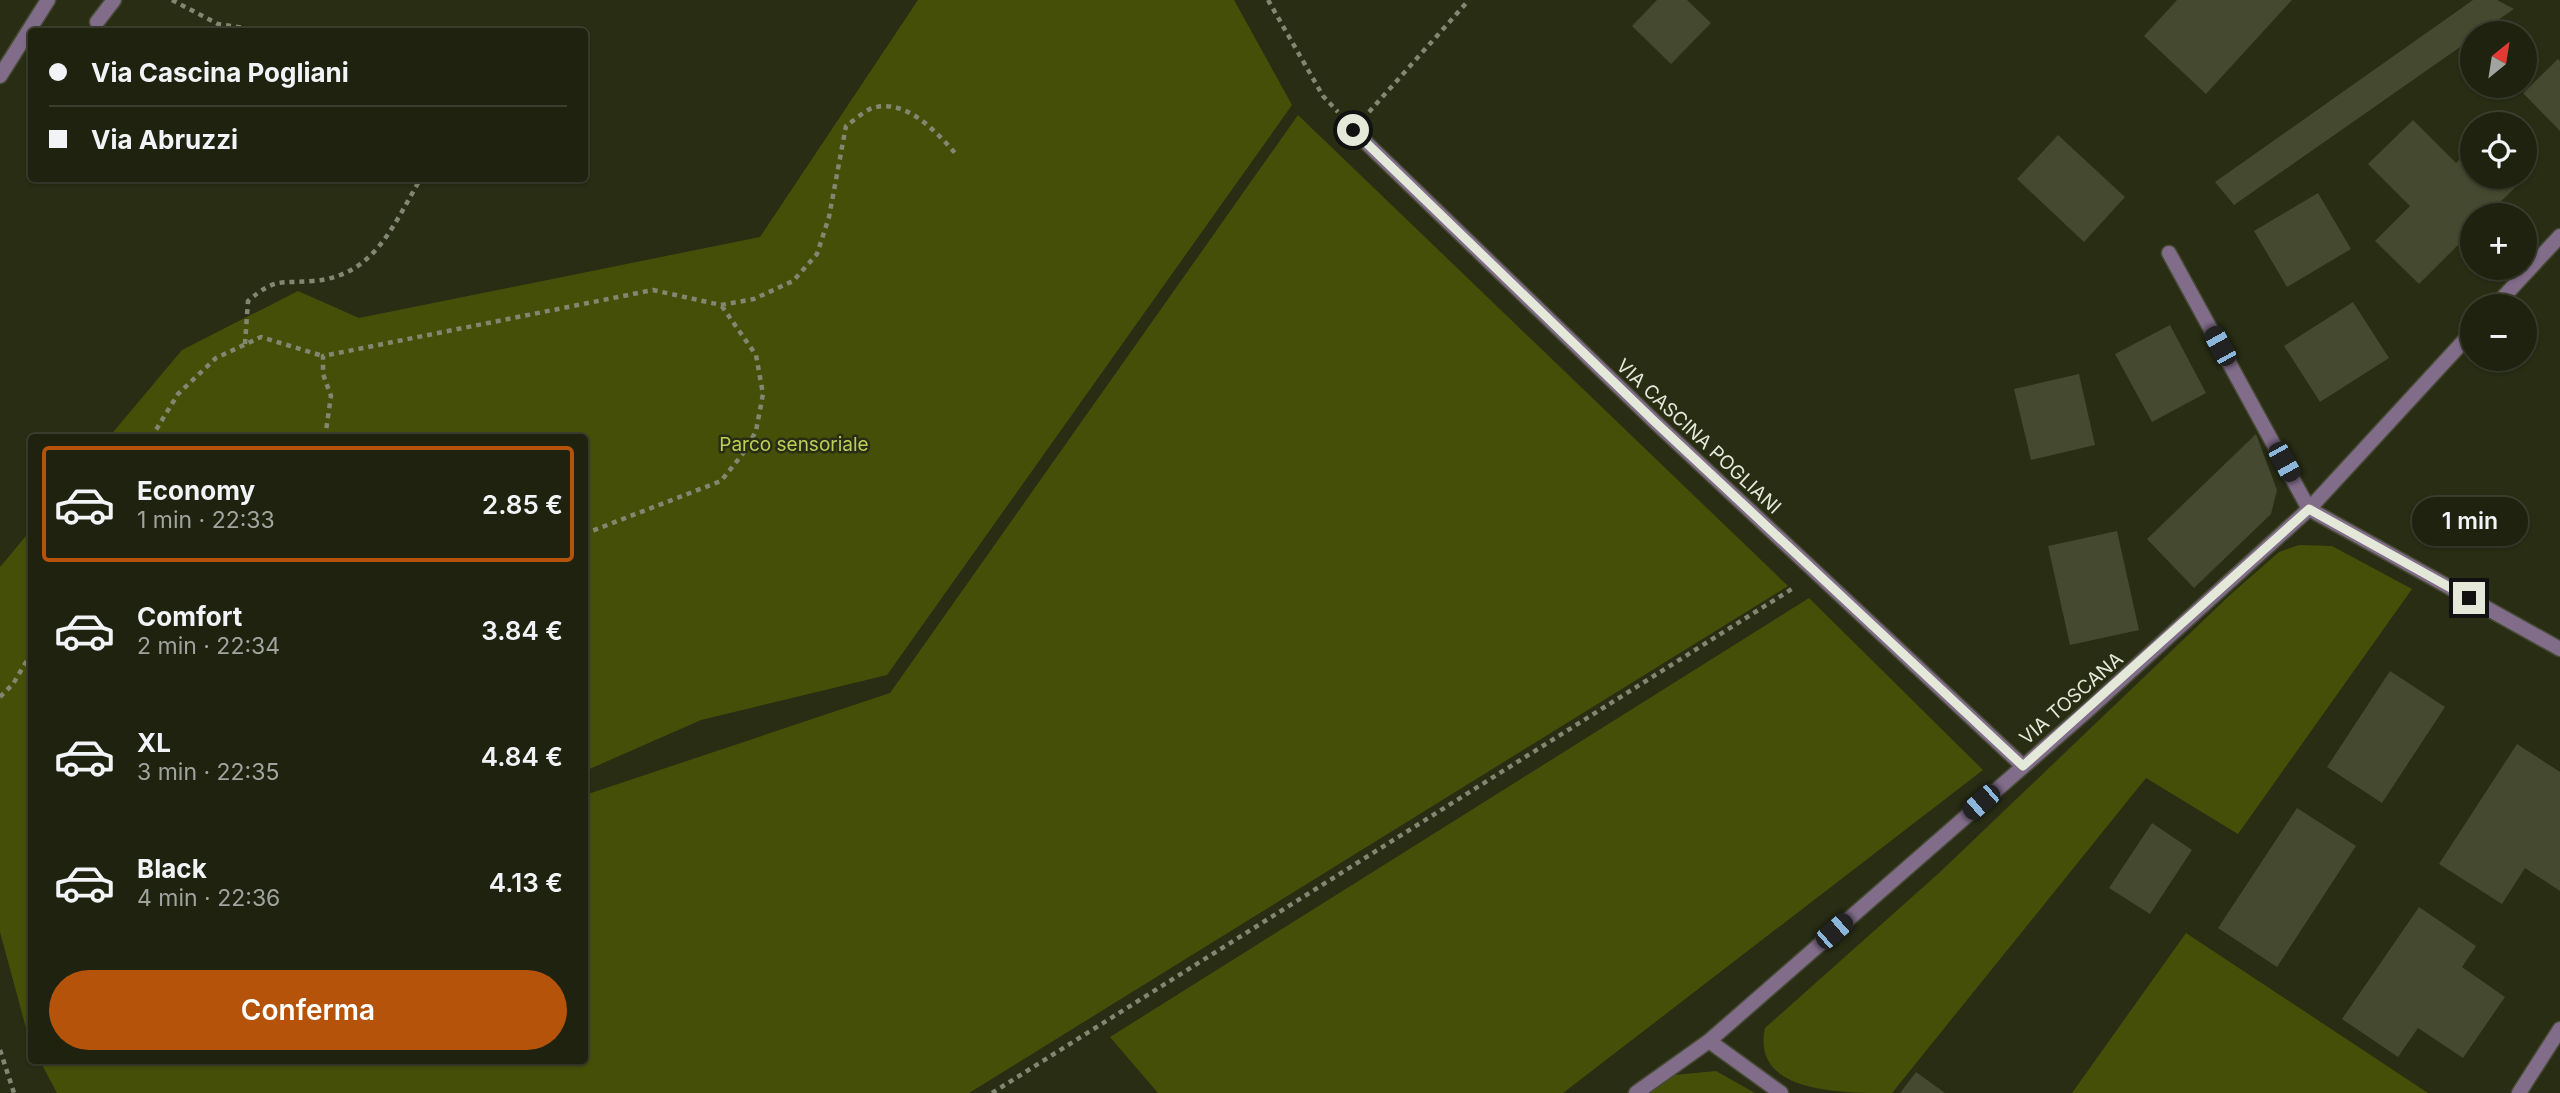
<!DOCTYPE html>
<html lang="it">
<head>
<meta charset="utf-8">
<style>
	:root { --surface:#1e220f; --page:#262a18; --text:#f1f3f6; --muted:#a1a49e; --line:#3c3f2f; --accent:#b45309 }
	body { margin:0; font-family:Inter,sans-serif; background:var(--page); color:var(--text); height:100vh; display:flex; flex-direction:column; font-size:26px; white-space:nowrap }
	* { box-sizing:border-box; margin:0 }
	p { font-size:23px; color:var(--muted) }
	.icon { flex:none; width:38px; height:38px; fill:none; stroke:currentColor; stroke-width:2; stroke-linecap:round; stroke-linejoin:round }
	.map { position:relative; flex:1; overflow:hidden }
	.drawer { position:absolute; left:28px; top:434px; width:560px; height:630px; display:flex; flex-direction:column; background:var(--surface); border-radius:7px; box-shadow:0 2px 5px #0004,0 0 0 2px var(--line) }
	.drawer>* { flex:none }
	.guide { position:absolute; left:28px; top:28px; width:560px; height:154px; border-radius:7px; box-shadow:0 2px 5px #0004,0 0 0 2px var(--line); display:grid; align-content:center; height:154px; padding:0 21px; background:var(--surface) }
	.needle { width:46px; rotate:30deg }
	.controls { position:absolute; left:2460px; top:21px; display:grid; gap:14px }
	.controls a { display:grid; place-items:center; width:77px; height:77px; border-radius:50%; background:var(--surface); box-shadow:0 2px 5px #0004,0 0 0 2px var(--line); font-size:35px }
	.end { position:absolute; width:32px; height:32px; margin:-16px; border:9px solid #e4e8d9; background:#111; box-shadow:0 0 0 4px #111 }
	.from { border-radius:50% }
	.bubble { position:absolute; height:49px; border-radius:24px; background:var(--surface); box-shadow:0 2px 5px #0004,0 0 0 2px var(--line); font-size:23px; font-weight:600; line-height:49px; text-align:center }
	.car { position:absolute; width:21px; height:42px; margin:-21px -10px; border-radius:9px; box-shadow:0 0 5px 2px #0007; background:linear-gradient(#222 24%,#8ab4d8 0 40%,#222 0 76%,#8ab4d8 0 86%,#222 0) }
	.guide b { display:flex; align-items:center; gap:24px; height:66px; font-size:26px }
	.guide b+b { border-top:2px solid var(--line) }
	.guide i { width:18px; height:18px; background:var(--text) }
	ul { padding:12px 0 0; list-style:none }
	li { display:flex; align-items:center; gap:21px; height:116px; margin:0 14px 10px; padding:0 7px; border:4px solid transparent; border-radius:7px }
	li div { flex:1 }
	li b { display:block; font-size:26px }
	li em { font-style:normal; font-weight:600 }
	li.active { border-color:var(--accent) }
	li>.icon { width:63px; height:63px; stroke-width:1.5 }
	.primary-button { display:flex; gap:14px; margin-top:auto; padding:14px 21px }
	.primary-button a { flex:1; height:80px; border-radius:42px; background:var(--accent); color:#fff; font-size:28px; font-weight:600; line-height:80px; text-align:center }
	.map>svg:first-child { display:block }
	.green { fill:#464f08 }
	.building { fill:#44492f }
	.lines { fill:none; stroke-linecap:round; stroke-linejoin:round }
	.service-casing { stroke:#464b34; stroke-width:17 }
	.minor-casing { stroke:#464b34; stroke-width:17 }
	.path { stroke:#828772; stroke-width:4.5; stroke-dasharray:5 5; stroke-linecap:butt }
	.service { stroke:#816c8a; stroke-width:14 }
	.minor { stroke:#816c8a; stroke-width:14 }
	.route { stroke:#e4e8d9; stroke-width:9 }
	.labels { text-anchor:middle; stroke-width:5; stroke-linejoin:round; paint-order:stroke }
	.street-label { font-size:19px; fill:#e4e8d9; stroke:#282d14 }
	.park-label { font-size:19px; fill:#bbcf58; stroke:#282d14 }
</style>
</head>
<body>
<div class="map">
<svg width="2560" height="1093" viewBox="0 0 2560 1093">
	<rect width="100%" height="100%" fill="#282d14"/>
	<path class="green" d="M918,0H1234L1292,105L887,675L701,720L585,771L584,438L109,437L182,350L298,291L359,318L760,237Z
		M1298,115L1788,586L969,1093H57L40,1061L584,1060L585,795L890,693Z
		M31,530L32,1039H29L0,932V567Z
		M2299,545L2332,546L2412,589L2238,834L2146,778L1892,1093C1839,1093 1751,1093 1765,1028L1939,873L2231,594L2279,552Z
		M1809,598L1983,770L1563,1093H1158L1110,1037Z
		M2186,933L2428,1093H2072Z
		M1716,1071L1755,1093H1649L1674,1075Z"/>
	<path class="building" d="M1657,0H1687L1711,23L1671,64L1632,26Z
		M2177,0H2292L2206,94L2144,36Z
		M2473,0H2497L2514,9L2479,33H2473V38L2234,205L2215,182Z
		M2558,59L2560,61V131L2523,93Z
		M2413,120L2456,163L2473,146V177H2525V160L2534,169L2487,215H2473V230L2419,284L2375,241L2410,206L2368,164Z
		M2058,135L2125,197L2084,242L2017,179Z
		M2318,193L2351,249L2287,287L2254,231Z
		M2353,302L2389,358L2320,402L2284,346Z
		M2170,325L2206,393L2152,422L2115,354Z
		M2079,374L2095,445L2031,460L2014,389Z
		M2256,434L2277,490L2271,514L2194,588L2147,539Z
		M2117,531L2139,630L2070,645L2048,546Z
		M2390,671L2445,707L2382,803L2327,767Z
		M2517,744L2560,772V891L2525,868L2502,904L2439,864Z
		M2297,808L2356,846L2277,967L2218,928Z
		M2152,823L2192,850L2150,914L2109,888Z
		M2419,907L2476,946L2462,967L2505,997L2463,1058L2418,1028L2398,1057L2342,1019Z
		M1916,1072L1945,1093H1900Z"/>
	<g class="lines">
		<defs>
			<path id="service" d="M97,22L114,0"/>
			<path id="minor" d="M0,76L48,0
				M1353,130L1654,421L2023,766
				M2169,253L2309,509L2560,649
				M2495,306L2560,236
				M1709,1041L1781,1093
				M1636,1093L1709,1041L2088,710L2309,509L2473,331
				M2519,1093L2560,1029"/>
		</defs>
		<use href="#service" class="service-casing"/>
		<use href="#minor" class="minor-casing"/>
		<path class="path" d="M172,0L218,24L272,32
			M1268,0L1323,96L1338,112
			M1369,112L1469,0
			M245,344L248,301C276,277 279,284 313,281C375,276 393,225 421,178
			M151,438L178,394L216,358L261,337L323,356
			M325,438L331,396L323,374V356L653,290L721,305L754,299L793,281L817,254L829,217L846,126C853,121 862,113 870,109C903,96 935,130 955,153
			M584,534L721,481L745,451L756,431L763,394L756,355L721,305
			M0,697L13,684L32,652
			M0,1050L14,1093
			M992,1093L1795,587"/>
		<use href="#service" class="service"/>
		<use href="#minor" class="minor"/>
	</g>
	<g class="lines">
		<path class="route" d="M1353,130L1654,421L2023,766L2309,509L2469,598"/>
	</g>
	<g class="labels">
		<g class="street-label">
			<text transform="translate(1699 436) rotate(43)" y="7">VIA CASCINA POGLIANI</text>
			<text transform="translate(2071 698) rotate(-41)" y="7">VIA TOSCANA</text>
		</g>
		<g class="park-label">
			<text x="794" y="451">Parco sensoriale</text>
		</g>
	</g>
</svg>
<div class="controls">
<a><svg class="needle" viewBox="-14 -14 28 28"><path d="M0-13l5 13h-10z" fill="#e53935"/><path d="M0 13l5-13h-10z" fill="#a1a49e"/></svg></a>
<a><svg class="icon" aria-label="locate" viewBox="0 0 24 24"><circle cx="12" cy="12" r="6"/><path d="M12 2v4M12 18v4M2 12h4M18 12h4"/></svg></a>
<a>+</a>
<a>−</a>
</div>
<i class="end from" style="left:1353px;top:130px"></i>
<i class="end" style="left:2469px;top:598px"></i>
<div class="bubble" style="left:2412px;top:497px;width:116px">1 min</div>
<i class="car" style="left:2220px;top:346px;rotate:331deg"></i>
<i class="car" style="left:2284px;top:462px;rotate:151deg"></i>
<i class="car" style="left:1981px;top:802px;rotate:229deg"></i>
<i class="car" style="left:1834px;top:931px;rotate:49deg"></i>
<div class="guide">
<b><i class="from"></i>Via Cascina Pogliani</b>
<b><i></i>Via Abruzzi</b>
</div>
<section class="drawer">
<ul>
<li class="active"><svg class="icon" aria-label="car" viewBox="0 0 24 24"><path d="M5 17H2v-5l4-1 3-4h7l3 4 3 1v5h-3M9 17h6M6 11h13"/><circle cx="7" cy="17" r="2"/><circle cx="17" cy="17" r="2"/></svg><div><b>Economy</b><p>1 min · 22:33</p></div><em>2.85 €</em></li>
<li><svg class="icon" aria-label="car" viewBox="0 0 24 24"><path d="M5 17H2v-5l4-1 3-4h7l3 4 3 1v5h-3M9 17h6M6 11h13"/><circle cx="7" cy="17" r="2"/><circle cx="17" cy="17" r="2"/></svg><div><b>Comfort</b><p>2 min · 22:34</p></div><em>3.84 €</em></li>
<li><svg class="icon" aria-label="car" viewBox="0 0 24 24"><path d="M5 17H2v-5l4-1 3-4h7l3 4 3 1v5h-3M9 17h6M6 11h13"/><circle cx="7" cy="17" r="2"/><circle cx="17" cy="17" r="2"/></svg><div><b>XL</b><p>3 min · 22:35</p></div><em>4.84 €</em></li>
<li><svg class="icon" aria-label="car" viewBox="0 0 24 24"><path d="M5 17H2v-5l4-1 3-4h7l3 4 3 1v5h-3M9 17h6M6 11h13"/><circle cx="7" cy="17" r="2"/><circle cx="17" cy="17" r="2"/></svg><div><b>Black</b><p>4 min · 22:36</p></div><em>4.13 €</em></li>
</ul>
<div class="primary-button"><a>Conferma</a></div>
</section>
</div>
</body>
</html>
